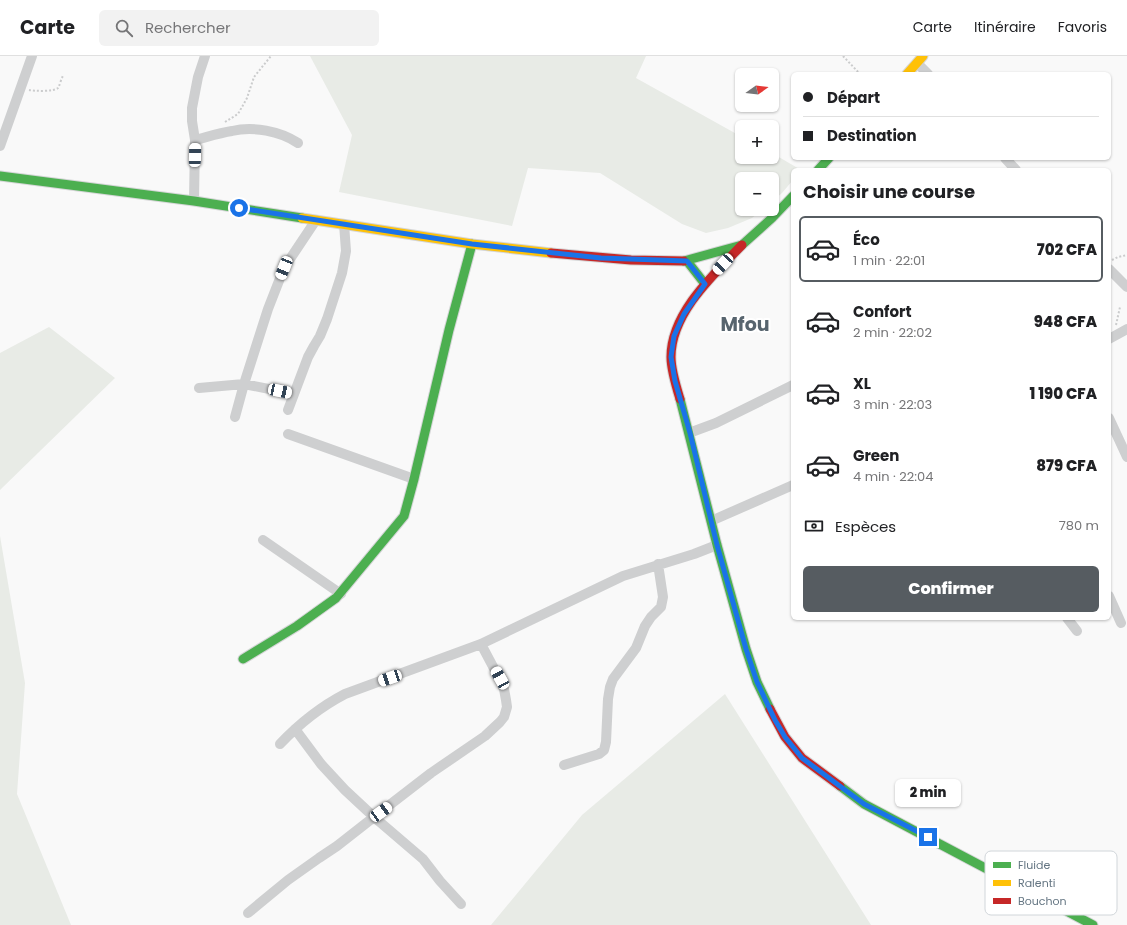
<!DOCTYPE html>
<html lang="fr">
<head>
<meta charset="utf-8">
<style>
	:root { --surface:#fff; --page:#f2f2f2; --text:#202124; --muted:#757577; --line:#e0e0e0; --accent:#565c61 }
	body { margin:0; font-family:Poppins,sans-serif; background:var(--page); color:var(--text); height:100vh; display:flex; flex-direction:column; font-size:15px; white-space:nowrap }
	* { box-sizing:border-box; margin:0 }
	p { font-size:13px; color:var(--muted) }
	.icon { flex:none; width:22px; height:22px; fill:none; stroke:currentColor; stroke-width:2; stroke-linecap:round; stroke-linejoin:round }
	.map { position:relative; flex:1; overflow:hidden }
	.panel { position:absolute; left:791px; top:112px; width:320px; height:452px; display:flex; flex-direction:column; background:var(--surface); border-radius:6px; box-shadow:0 1px 3px #0004 }
	.panel>* { flex:none }
	.banner { position:absolute; left:791px; top:16px; width:320px; height:88px; border-radius:6px; box-shadow:0 1px 3px #0004; display:grid; align-content:center; height:88px; padding:0 12px; background:var(--surface) }
	.needle { width:26px; rotate:76deg }
	.tools { position:absolute; left:735px; top:12px; display:grid; gap:8px }
	.tools a { display:grid; place-items:center; width:44px; height:44px; border-radius:6px; background:var(--surface); box-shadow:0 1px 3px #0004; font-size:20px }
	.end { position:absolute; width:18px; height:18px; margin:-9px; border:5px solid #1a73e8; background:#fff; box-shadow:0 0 0 2px #fff }
	.from { border-radius:50% }
	.bubble { position:absolute; height:28px; border-radius:6px; background:var(--surface); box-shadow:0 1px 3px #0004; font-size:13px; font-weight:800; line-height:28px; text-align:center }
	.car { position:absolute; width:12px; height:24px; margin:-12px -6px; border-radius:5px; box-shadow:0 0 3px 1px #0007; background:linear-gradient(#fff 24%,#345 0 40%,#fff 0 76%,#345 0 86%,#fff 0) }
	.banner b { display:flex; align-items:center; gap:14px; height:38px; font-size:15px }
	.banner b+b { border-top:1px solid var(--line) }
	.banner i { width:10px; height:10px; background:var(--text) }
	ul { padding:0; list-style:none }
	li { display:flex; align-items:center; gap:12px; height:66px; margin:0 8px 6px; padding:0 4px; border:2px solid transparent; border-radius:6px }
	li div { flex:1 }
	li b { display:block; font-size:15px }
	li em { font-style:normal; font-weight:800 }
	li.current { border-color:var(--accent) }
	li>.icon { width:36px; height:36px; stroke-width:1.5 }
	h2 { padding:0 12px; font-size:18px; line-height:48px }
	.pay { display:flex; align-items:center; gap:10px; height:44px; padding:0 12px; font-size:15px }
	.pay p { margin-inline-start:auto }
	.cta { display:flex; gap:8px; margin-top:auto; padding:8px 12px }
	.cta a { flex:1; height:46px; border-radius:6px; background:var(--accent); color:#fff; font-size:16px; font-weight:800; line-height:46px; text-align:center }
	header { display:flex; align-items:center; gap:24px; box-sizing:border-box; height:56px; padding:0 20px; background:var(--surface); border-bottom:1px solid var(--line) }
	header strong { font-size:19px }
	nav { display:flex; gap:22px; margin-inline-start:auto; font-size:14px }
	.search { width:280px; height:36px; background:var(--page); display:flex; align-items:center; gap:10px; box-sizing:border-box; padding:0 14px; border-radius:6px; color:var(--muted); font-size:15px }
	.map>svg:first-child { display:block }
	.green { fill:#e8ebe6 }
	.lines { fill:none; stroke-linecap:round; stroke-linejoin:round }
	.fast-casing { stroke:#d5d6d7; stroke-width:11 }
	.slow-casing { stroke:#d5d6d7; stroke-width:11 }
	.jam-casing { stroke:#d5d6d7; stroke-width:11 }
	.path { stroke:#cbcccd; stroke-width:2; stroke-dasharray:2 2; stroke-linecap:butt }
	.street { stroke:#cecfd0; stroke-width:10 }
	.fast { stroke:#4caf50; stroke-width:9 }
	.slow { stroke:#ffc107; stroke-width:9 }
	.jam { stroke:#c62828; stroke-width:9 }
	.route { stroke:#1a73e8; stroke-width:5 }
	.labels { text-anchor:middle; stroke-width:4; stroke-linejoin:round; paint-order:stroke }
	.town-label { font-size:19px; font-weight:bold; fill:#57646e; stroke:#fff }
	.key { fill:#fff; stroke:#d1d6da; stroke-width:1 }
	.key-label { font-size:11px; fill:#657683 }
</style>
</head>
<body>
<header>
<strong>Carte</strong>
<div class="search"><svg class="icon" aria-label="search" viewBox="0 0 24 24"><circle cx="10" cy="10" r="6"/><path d="M15 15l6 6"/></svg>Rechercher</div>
<nav><a>Carte</a><a>Itinéraire</a><a>Favoris</a></nav>
</header>
<div class="map">
<svg width="1127" height="869" viewBox="0 0 1127 869">
	<rect width="100%" height="100%" fill="#f9f9f9"/>
	<path class="green" d="M310,0H646L636,22L742,81V101H772V97L801,114H793V124L782,137L772,146V123H742V153H763L752,162L728,172L706,177L682,168L600,117L528,112L512,170L339,136L352,79Z
		M49,271L115,322L0,434V297Z
		M0,480L25,627L17,738L71,869H0Z
		M725,638L871,869H491L582,759Z"/>
	<g class="lines">
		<defs>
			<path id="fast" d="M818,114L829,102
				M0,120L194,145L302,162
				M684,205L742,189L772,162L793,140
				M687,205L705,228
				M680,343L717,489L746,593L757,626L770,653
				M243,603L297,570L336,542L404,460L414,423L449,274L472,188
				M840,730L864,748L1093,869"/>
			<path id="slow" d="M907,18L923,0
				M302,162L472,188L551,197"/>
			<path id="jam" d="M551,197L631,204L684,205
				M680,343C676,330 671,314 671,301C671,257 714,218 742,189
				M770,653L785,681L802,702L840,730"/>
		</defs>
		<use href="#fast" class="fast-casing"/>
		<use href="#slow" class="slow-casing"/>
		<use href="#jam" class="jam-casing"/>
		<path class="path" d="M843,0L860,18
			M29,34C35,35 53,36 58,32C60,29 61,23 63,20
			M225,66L238,58L247,42L254,21L271,0
			M1112,204L1118,201L1127,199
			M1116,269L1120,251"/>
		<path class="street" d="M917,7L928,18
			M195,84C207,81 219,77 232,75C253,70 280,75 298,87
			M0,90L32,0
			M1005,102L1016,114
			M194,145L195,84L192,65V52L198,21L205,0
			M1109,213L1127,231
			M1109,283L1127,273
			M199,332L244,328L294,338
			M288,354L308,301L314,290L320,280L327,263L342,217L346,195L344,168
			M235,361L244,328L268,253L284,212L316,164
			M1109,362L1127,401
			M689,377L716,367L793,329
			M288,378L414,423
			M711,465L793,429
			M263,484L341,538
			M1109,540L1121,567
			M1067,562L1077,575
			M280,688C299,668 320,651 345,638L481,588L623,520L694,498L717,489
			M564,709L599,698L604,694L606,686L608,643L610,631L613,623L636,592L645,570L651,561L661,551L663,541L658,508
			M461,848L440,825L423,803L374,761L431,717L485,680L500,666L504,661L507,651L506,644L504,633L499,622L481,588
			M248,857L288,824L319,802L337,790L374,761L345,734L321,708L295,673"/>
		<use href="#fast" class="fast"/>
		<use href="#slow" class="slow"/>
		<use href="#jam" class="jam"/>
	</g>
	<g class="lines">
		<path class="route" d="M239,152L472,188L601,202L687,205L705,228L684,258L674,280L671,301L675,325L690,377L717,489L746,593L757,626L775,664L785,681L802,702L864,748L928,781"/>
	</g>
	<g class="labels">
		<g class="town-label">
			<text x="745" y="275">Mfou</text>
		</g>
	</g>
	<rect x="985" y="795" width="132" height="64" rx="6" class="key"/>
	<rect x="993" y="806" width="18" height="6" fill="#4caf50"/>
	<rect x="993" y="824" width="18" height="6" fill="#ffc107"/>
	<rect x="993" y="842" width="18" height="6" fill="#c62828"/>
	<g class="key-label">
		<text x="1018" y="813">Fluide</text>
		<text x="1018" y="831">Ralenti</text>
		<text x="1018" y="849">Bouchon</text>
	</g>
</svg>
<div class="tools">
<a><svg class="needle" viewBox="-14 -14 28 28"><path d="M0-13l5 13h-10z" fill="#e53935"/><path d="M0 13l5-13h-10z" fill="#757577"/></svg></a>
<a>+</a>
<a>−</a>
</div>
<i class="end from" style="left:239px;top:152px"></i>
<i class="end" style="left:928px;top:781px"></i>
<div class="bubble" style="left:895px;top:723px;width:66px">2 min</div>
<i class="car" style="left:195px;top:99px;rotate:1deg"></i>
<i class="car" style="left:723px;top:208px;rotate:223deg"></i>
<i class="car" style="left:284px;top:212px;rotate:202deg"></i>
<i class="car" style="left:280px;top:335px;rotate:102deg"></i>
<i class="car" style="left:390px;top:622px;rotate:251deg"></i>
<i class="car" style="left:500px;top:622px;rotate:331deg"></i>
<i class="car" style="left:381px;top:756px;rotate:54deg"></i>
<div class="banner">
<b><i class="from"></i>Départ</b>
<b><i></i>Destination</b>
</div>
<section class="panel">
<h2>Choisir une course</h2>
<ul>
<li class="current"><svg class="icon" aria-label="car" viewBox="0 0 24 24"><path d="M5 17H2v-5l4-1 3-4h7l3 4 3 1v5h-3M9 17h6M6 11h13"/><circle cx="7" cy="17" r="2"/><circle cx="17" cy="17" r="2"/></svg><div><b>Éco</b><p>1 min · 22:01</p></div><em>702 CFA</em></li>
<li><svg class="icon" aria-label="car" viewBox="0 0 24 24"><path d="M5 17H2v-5l4-1 3-4h7l3 4 3 1v5h-3M9 17h6M6 11h13"/><circle cx="7" cy="17" r="2"/><circle cx="17" cy="17" r="2"/></svg><div><b>Confort</b><p>2 min · 22:02</p></div><em>948 CFA</em></li>
<li><svg class="icon" aria-label="car" viewBox="0 0 24 24"><path d="M5 17H2v-5l4-1 3-4h7l3 4 3 1v5h-3M9 17h6M6 11h13"/><circle cx="7" cy="17" r="2"/><circle cx="17" cy="17" r="2"/></svg><div><b>XL</b><p>3 min · 22:03</p></div><em>1 190 CFA</em></li>
<li><svg class="icon" aria-label="car" viewBox="0 0 24 24"><path d="M5 17H2v-5l4-1 3-4h7l3 4 3 1v5h-3M9 17h6M6 11h13"/><circle cx="7" cy="17" r="2"/><circle cx="17" cy="17" r="2"/></svg><div><b>Green</b><p>4 min · 22:04</p></div><em>879 CFA</em></li>
</ul>
<div class="pay"><svg class="icon" aria-label="cash" viewBox="0 0 24 24"><path d="M3 7h18v10H3z"/><circle cx="12" cy="12" r="2"/></svg>Espèces<p>780 m</p></div>
<div class="cta"><a>Confirmer</a></div>
</section>
</div>
</body>
</html>
